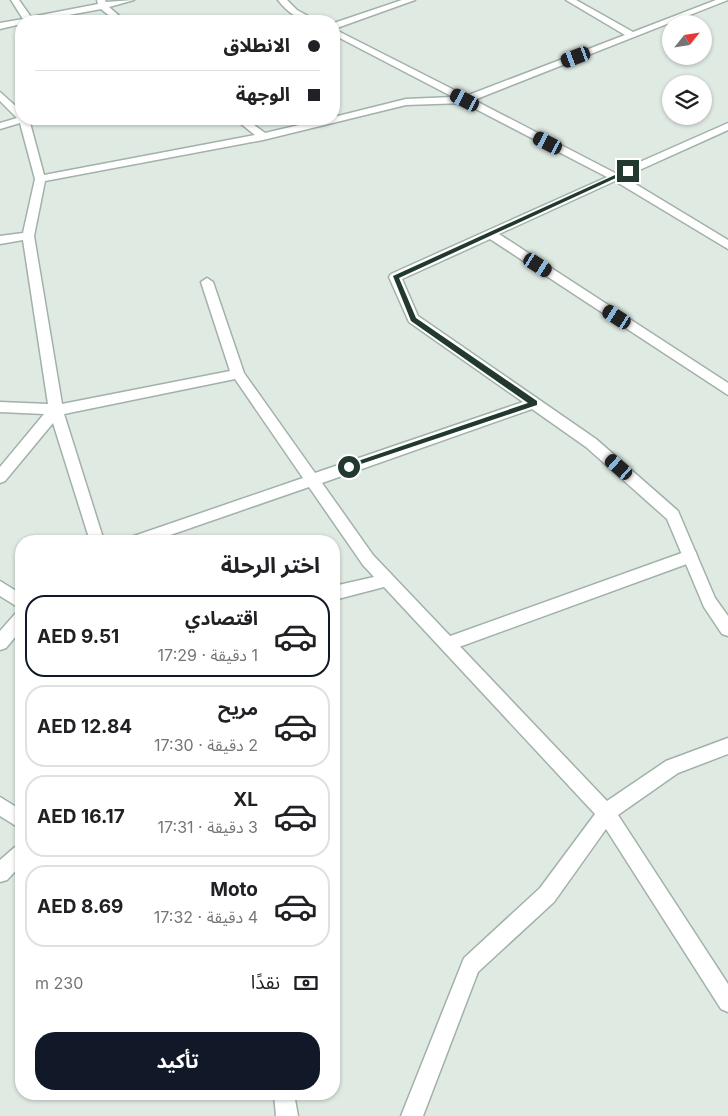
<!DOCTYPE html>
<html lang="ar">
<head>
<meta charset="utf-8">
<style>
	:root { --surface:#fff; --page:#f2f2f2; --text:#202124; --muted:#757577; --line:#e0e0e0; --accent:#111827 }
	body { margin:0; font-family:Inter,"Noto Sans Arabic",sans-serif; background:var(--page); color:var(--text); direction:rtl; height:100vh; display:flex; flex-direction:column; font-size:19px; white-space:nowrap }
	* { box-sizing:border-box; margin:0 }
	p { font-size:16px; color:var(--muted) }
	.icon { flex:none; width:28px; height:28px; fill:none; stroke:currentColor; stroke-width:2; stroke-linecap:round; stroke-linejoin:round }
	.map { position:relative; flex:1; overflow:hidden; direction:ltr }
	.side { position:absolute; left:15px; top:535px; width:325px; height:565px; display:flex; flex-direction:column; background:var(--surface); border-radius:20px; box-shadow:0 1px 4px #0004; direction:rtl }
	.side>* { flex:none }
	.top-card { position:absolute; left:15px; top:15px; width:325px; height:110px; border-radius:20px; box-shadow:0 1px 4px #0004; direction:rtl; display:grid; align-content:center; height:110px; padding:0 20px; background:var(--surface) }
	.needle { width:32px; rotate:60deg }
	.buttons { position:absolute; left:662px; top:15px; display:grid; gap:10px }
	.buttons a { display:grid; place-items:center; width:50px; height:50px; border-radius:50%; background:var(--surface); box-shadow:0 1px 4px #0004; font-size:25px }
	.end { position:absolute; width:22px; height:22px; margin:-11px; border:6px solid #21392f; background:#fff; box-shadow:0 0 0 2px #fff }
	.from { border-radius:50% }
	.car { position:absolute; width:15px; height:30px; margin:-15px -8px; border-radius:6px; box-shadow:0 0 4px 1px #0007; background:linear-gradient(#222 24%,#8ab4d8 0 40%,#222 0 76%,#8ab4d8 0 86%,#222 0) }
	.top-card b { display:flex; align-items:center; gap:18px; height:48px; font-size:19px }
	.top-card b+b { border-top:1px solid var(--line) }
	.top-card i { width:12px; height:12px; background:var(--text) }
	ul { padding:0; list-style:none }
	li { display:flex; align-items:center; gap:15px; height:82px; margin:0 10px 8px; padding:0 10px; border:2px solid var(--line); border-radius:20px }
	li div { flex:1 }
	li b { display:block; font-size:19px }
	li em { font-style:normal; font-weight:700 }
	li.selected { border-color:var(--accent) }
	li>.icon { width:45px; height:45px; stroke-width:1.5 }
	h2 { padding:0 20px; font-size:22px; line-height:60px }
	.pay { display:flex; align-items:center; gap:12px; height:55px; padding:0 20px; font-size:19px }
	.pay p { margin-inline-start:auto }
	.button { display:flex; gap:10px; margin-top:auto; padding:10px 20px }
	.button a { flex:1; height:58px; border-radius:20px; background:var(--accent); color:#fff; font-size:20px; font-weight:700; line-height:58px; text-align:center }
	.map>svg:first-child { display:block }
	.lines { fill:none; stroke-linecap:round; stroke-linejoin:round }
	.service-casing { stroke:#a2b1a9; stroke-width:3 }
	.minor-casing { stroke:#a2b1a9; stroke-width:3 }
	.service { fill:#fff; fill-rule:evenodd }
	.minor { fill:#fff; fill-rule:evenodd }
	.route { fill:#21392f }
</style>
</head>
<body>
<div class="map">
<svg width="728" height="1116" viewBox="0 0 728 1116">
	<rect width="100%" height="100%" fill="#dfeae3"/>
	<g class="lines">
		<defs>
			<path id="service" d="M690,550L695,551L697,556L695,561L448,651L442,649L440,644L442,639Z"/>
			<path id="minor" d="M11,0H19L31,17L98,4L97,0H105L106,2L134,0L109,7L125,21H116L101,9L37,21H21V24L0,29V23L23,19Z
				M278,0H287L297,10L317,21C300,22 288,13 278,0Z
				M402,0H415L334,29V23Z
				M566,0H576L633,32L716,0H728L474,100L615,173L728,123V130L624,177L728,240V249L615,181L499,234L728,383V395L490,239L402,279L418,316L596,439L678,511L715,598L728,616V636L722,634L704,607L667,519L586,447L532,409L322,483L373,555L607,801L666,761L728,738V754L678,773L618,815L728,984V1012L721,1009L606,829L554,902L478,972L423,1116H401L464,958L540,888L595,814L384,587L334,600V586L374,577L363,565L309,487L153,541H129L131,537L303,478L235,379L64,414L104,541H90L53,423L5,481L0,483V467L44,414L0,412V402L48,404L23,240L0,244V236L23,233L35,179L20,123L0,129V123L17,118L0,101V92L21,111V119H29L44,175L255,135L235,119H246L265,133L325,119H334V117L406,99L453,97L334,35V29L466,96L625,35ZM464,103L607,177L391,274L389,277L409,322L523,402L315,473L244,373L213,282L207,278L201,282L230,371L62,404L34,236L45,181L263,140L406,105Z
				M0,581L21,594V609L0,596Z
				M21,612V630L6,648L0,650V631L15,614Z
				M0,797L21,810V829L0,816Z
				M21,844V865L7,880L0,882V860L15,847Z
				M274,1094H294L298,1116H276Z"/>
		</defs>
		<use href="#service" class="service-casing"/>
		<use href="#minor" class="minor-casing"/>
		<use href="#service" class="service"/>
		<use href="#minor" class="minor"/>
	</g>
	<path class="route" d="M626,170L631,171L399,278L416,318L537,401V405L346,469V465L528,403L411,321L393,276Z"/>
</svg>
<div class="buttons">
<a><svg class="needle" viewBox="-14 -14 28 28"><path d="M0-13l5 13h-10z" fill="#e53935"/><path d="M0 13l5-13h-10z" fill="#757577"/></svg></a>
<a><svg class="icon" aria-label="layers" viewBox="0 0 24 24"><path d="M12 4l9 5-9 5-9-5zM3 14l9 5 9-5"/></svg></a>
</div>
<i class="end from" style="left:349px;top:467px"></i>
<i class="end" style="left:628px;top:171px"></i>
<i class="car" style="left:576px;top:57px;rotate:249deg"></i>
<i class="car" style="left:465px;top:100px;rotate:297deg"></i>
<i class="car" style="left:548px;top:143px;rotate:297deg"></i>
<i class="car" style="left:538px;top:265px;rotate:123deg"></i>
<i class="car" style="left:617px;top:317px;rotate:303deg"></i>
<i class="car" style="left:619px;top:467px;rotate:311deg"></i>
<div class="top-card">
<b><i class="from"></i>الانطلاق</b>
<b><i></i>الوجهة</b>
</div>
<section class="side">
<h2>اختر الرحلة</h2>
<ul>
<li class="selected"><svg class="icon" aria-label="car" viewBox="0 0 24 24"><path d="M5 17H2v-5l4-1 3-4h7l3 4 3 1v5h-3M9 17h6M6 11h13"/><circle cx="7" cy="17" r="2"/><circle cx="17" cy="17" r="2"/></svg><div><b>اقتصادي</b><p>1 دقيقة · 17:29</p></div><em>AED 9.51</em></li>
<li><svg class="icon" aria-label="car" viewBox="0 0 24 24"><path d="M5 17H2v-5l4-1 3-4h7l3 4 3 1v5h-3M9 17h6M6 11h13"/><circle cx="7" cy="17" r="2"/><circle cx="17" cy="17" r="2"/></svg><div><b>مريح</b><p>2 دقيقة · 17:30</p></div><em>AED 12.84</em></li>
<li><svg class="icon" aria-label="car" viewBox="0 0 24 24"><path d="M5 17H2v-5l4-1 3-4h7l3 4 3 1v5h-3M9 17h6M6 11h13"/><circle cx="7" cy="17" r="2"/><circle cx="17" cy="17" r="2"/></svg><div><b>XL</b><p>3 دقيقة · 17:31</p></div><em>AED 16.17</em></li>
<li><svg class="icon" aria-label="car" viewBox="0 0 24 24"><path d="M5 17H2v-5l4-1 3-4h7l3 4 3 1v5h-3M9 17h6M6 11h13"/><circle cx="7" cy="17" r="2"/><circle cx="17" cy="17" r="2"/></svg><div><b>Moto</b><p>4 دقيقة · 17:32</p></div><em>AED 8.69</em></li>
</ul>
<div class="pay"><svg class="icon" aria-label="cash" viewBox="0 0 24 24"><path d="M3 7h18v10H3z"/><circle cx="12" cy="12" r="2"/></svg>نقدًا<p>230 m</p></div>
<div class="button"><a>تأكيد</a></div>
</section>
</div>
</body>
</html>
